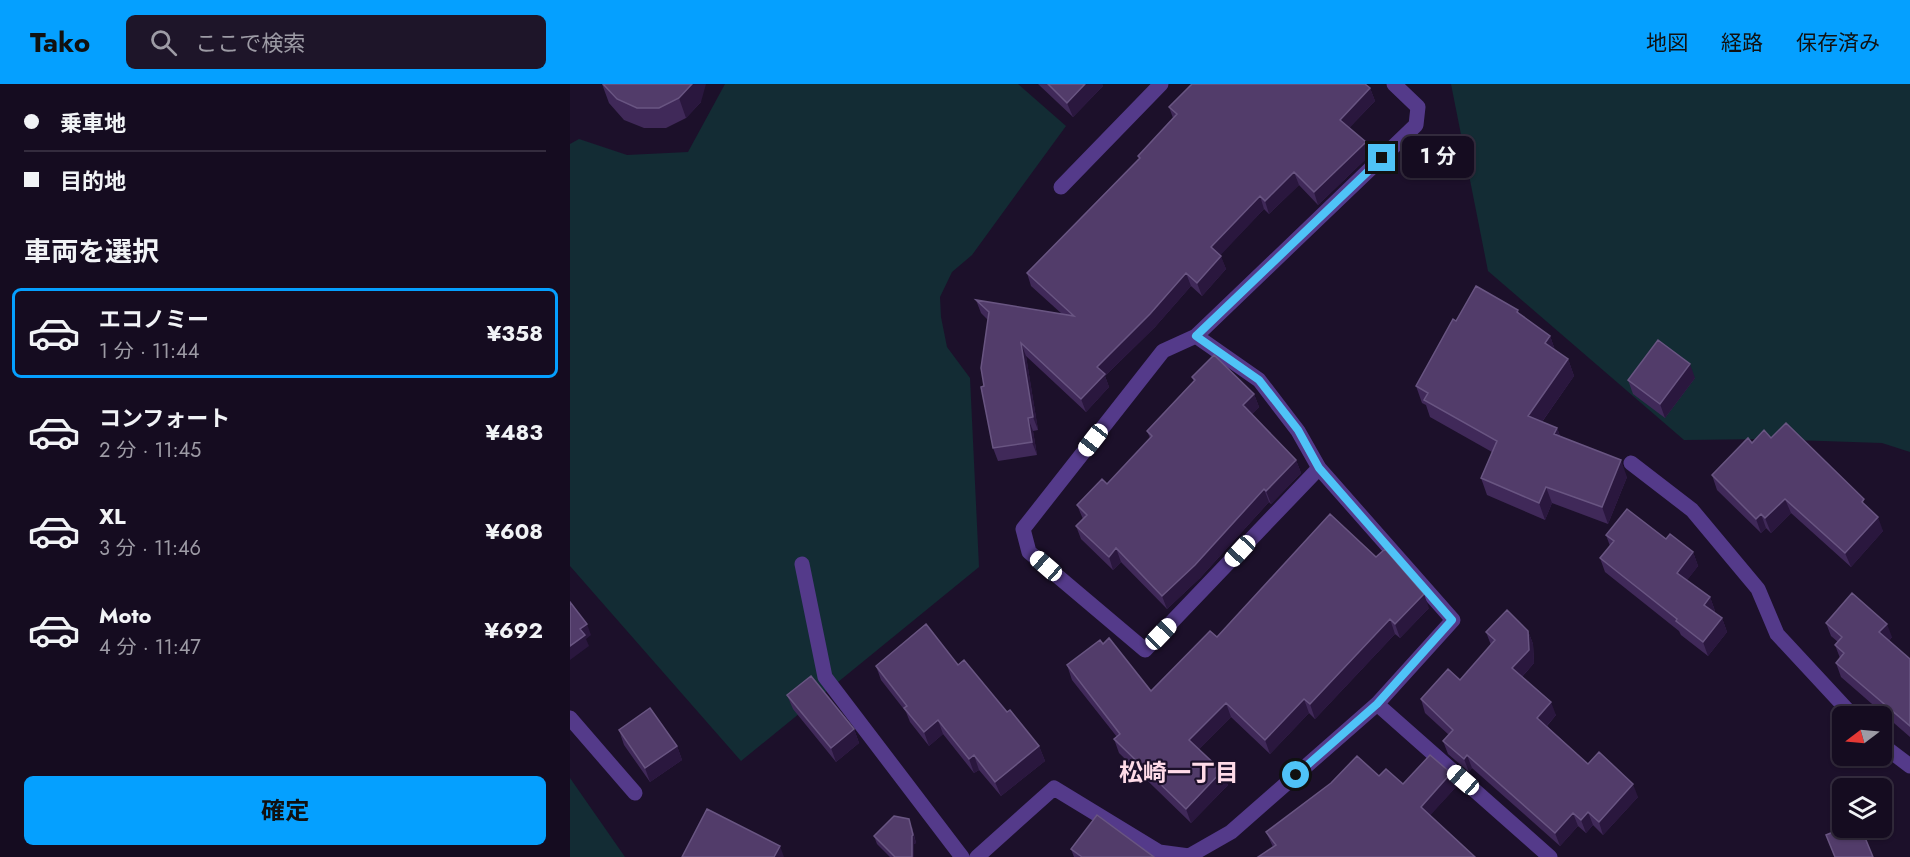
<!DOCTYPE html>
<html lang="ja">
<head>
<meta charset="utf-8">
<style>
	:root { --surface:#150c20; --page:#1e1529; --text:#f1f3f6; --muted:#9d9ba5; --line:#342c3e; --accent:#05a0ff }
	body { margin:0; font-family:Jost,"Noto Sans JP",sans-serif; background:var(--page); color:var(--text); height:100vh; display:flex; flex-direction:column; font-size:22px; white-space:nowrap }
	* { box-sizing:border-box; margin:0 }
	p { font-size:20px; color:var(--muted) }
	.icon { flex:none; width:33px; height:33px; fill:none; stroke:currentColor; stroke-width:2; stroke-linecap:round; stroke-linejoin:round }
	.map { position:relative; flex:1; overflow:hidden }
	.sheet { display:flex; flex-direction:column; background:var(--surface); width:570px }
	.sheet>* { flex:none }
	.top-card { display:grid; align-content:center; height:132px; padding:0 24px; background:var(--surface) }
	.needle { width:39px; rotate:254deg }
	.controls { position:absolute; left:1262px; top:622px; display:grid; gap:12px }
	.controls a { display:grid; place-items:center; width:60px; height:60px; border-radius:9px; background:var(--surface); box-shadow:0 2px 4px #0004,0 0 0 2px var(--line); font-size:30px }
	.end { position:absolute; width:27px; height:27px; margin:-14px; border:8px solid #4fc3f7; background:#111; box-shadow:0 0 0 3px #111 }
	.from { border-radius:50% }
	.bubble { position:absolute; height:42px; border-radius:9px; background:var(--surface); box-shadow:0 2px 4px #0004,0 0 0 2px var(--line); font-size:20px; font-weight:700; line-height:42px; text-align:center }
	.car { position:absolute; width:18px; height:36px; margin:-18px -9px; border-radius:8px; box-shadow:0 0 4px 2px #0007; background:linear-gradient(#fff 24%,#345 0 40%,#fff 0 76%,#345 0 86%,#fff 0) }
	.top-card b { display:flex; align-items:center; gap:21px; height:57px; font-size:22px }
	.top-card b+b { border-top:2px solid var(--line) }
	.top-card i { width:15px; height:15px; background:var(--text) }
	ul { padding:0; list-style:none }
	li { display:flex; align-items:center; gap:18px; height:90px; margin:0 12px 9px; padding:0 12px; border:3px solid transparent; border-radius:9px }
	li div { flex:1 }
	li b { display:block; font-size:22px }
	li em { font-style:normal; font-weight:700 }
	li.current { border-color:var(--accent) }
	li>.icon { width:54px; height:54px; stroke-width:1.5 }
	h2 { padding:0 24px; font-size:27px; line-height:72px }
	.action { display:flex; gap:12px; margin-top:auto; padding:12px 24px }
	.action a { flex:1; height:69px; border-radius:9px; background:var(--accent); color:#111; font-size:24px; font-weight:700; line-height:69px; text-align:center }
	header { display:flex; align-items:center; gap:36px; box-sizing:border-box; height:84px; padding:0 30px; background:var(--accent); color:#111 }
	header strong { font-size:28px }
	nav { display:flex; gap:33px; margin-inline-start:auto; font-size:21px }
	.search { width:420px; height:54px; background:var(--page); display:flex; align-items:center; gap:15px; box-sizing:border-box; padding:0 21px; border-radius:9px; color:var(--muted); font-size:22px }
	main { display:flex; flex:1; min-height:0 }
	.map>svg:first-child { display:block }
	.green { fill:#132c34 }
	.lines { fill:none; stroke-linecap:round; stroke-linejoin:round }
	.minor { stroke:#543a8a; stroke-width:15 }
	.wall { fill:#402959 }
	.shaded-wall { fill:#2a173e }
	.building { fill:#523c6a; stroke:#695582; stroke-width:1.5 }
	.route { stroke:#4fc3f7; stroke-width:8 }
	.labels { text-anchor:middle; stroke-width:4.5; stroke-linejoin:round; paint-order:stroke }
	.neighbourhood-label { font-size:24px; font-weight:bold; fill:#ffdbe8; stroke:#1c102a }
</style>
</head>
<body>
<header>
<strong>Tako</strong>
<div class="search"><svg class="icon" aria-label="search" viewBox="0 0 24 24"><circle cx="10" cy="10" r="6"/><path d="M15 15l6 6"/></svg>ここで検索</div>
<nav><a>地図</a><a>経路</a><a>保存済み</a></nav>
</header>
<main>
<section class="sheet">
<div class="top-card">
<b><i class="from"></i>乗車地</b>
<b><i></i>目的地</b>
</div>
<h2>車両を選択</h2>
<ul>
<li class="current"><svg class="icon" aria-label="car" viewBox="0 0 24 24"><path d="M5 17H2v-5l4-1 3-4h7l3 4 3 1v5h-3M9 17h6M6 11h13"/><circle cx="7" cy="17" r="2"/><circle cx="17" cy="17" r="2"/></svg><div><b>エコノミー</b><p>1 分 · 11:44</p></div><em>¥358</em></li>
<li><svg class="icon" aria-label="car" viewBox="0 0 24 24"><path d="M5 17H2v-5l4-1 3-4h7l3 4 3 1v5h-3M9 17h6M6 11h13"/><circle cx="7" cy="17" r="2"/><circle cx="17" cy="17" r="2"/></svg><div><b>コンフォート</b><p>2 分 · 11:45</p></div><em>¥483</em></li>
<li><svg class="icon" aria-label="car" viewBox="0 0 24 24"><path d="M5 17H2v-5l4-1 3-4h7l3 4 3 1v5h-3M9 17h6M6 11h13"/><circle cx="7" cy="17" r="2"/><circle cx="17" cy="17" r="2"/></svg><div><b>XL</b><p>3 分 · 11:46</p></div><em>¥608</em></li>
<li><svg class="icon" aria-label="car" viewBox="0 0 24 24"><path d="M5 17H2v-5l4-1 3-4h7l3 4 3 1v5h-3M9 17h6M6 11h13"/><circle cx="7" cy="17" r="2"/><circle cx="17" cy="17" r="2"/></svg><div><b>Moto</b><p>4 分 · 11:47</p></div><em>¥692</em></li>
</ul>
<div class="action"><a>確定</a></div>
</section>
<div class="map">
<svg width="1340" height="773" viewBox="0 0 1340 773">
	<rect width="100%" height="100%" fill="#1c102a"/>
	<path class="green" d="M155,0H448L496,42L402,171L382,188L370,213L371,233L377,263L400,294L409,483L171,677L0,482V60L9,55L57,71L118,68Z
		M881,0H1340V368L1312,359L1197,355L1114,356L918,187Z
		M0,694L55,773H0Z"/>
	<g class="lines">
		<path class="minor" d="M491,103L591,0
			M626,252L846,41L848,23L824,0
			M1061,379L1122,426L1188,505L1207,550L1284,633
			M232,480L255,593L392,773
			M807,620L980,773
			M0,634L65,709
			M1311,660L1340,682
			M407,773L484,704L589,768L619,772L661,748L807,620L883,536L749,384L728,347L689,296L626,252L593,267L453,445L459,468L575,566L749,384"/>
	</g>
	<path class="wall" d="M32,0L131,18L116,34L96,44H74L54,36L39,19Z
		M468,0H532L533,2L503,33Z
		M800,4L805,17L779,44L800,71L748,121L729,101L699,130L694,125L650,171L656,185L632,212L621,202L585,243L535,292L539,303L516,328L456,272L468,346L463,347L467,371L428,377L423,364L414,302L418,236L411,229L406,216L492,230L461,202L457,189L569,74L568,72L603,34L599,23Z
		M948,226L949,230L980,252L985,266L998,275L1004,292L972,338L987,344L990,352L1057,393L1038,440L982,419L975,436L917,411L911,394L922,368L860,333L856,321L852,319L846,302Z
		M622,293L684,310L689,323L682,330L726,376L731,389L701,420L699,418L630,494L597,525L551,478L543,486L511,455L506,442L513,435L507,421L537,400L580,354L577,347L624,298Z
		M1125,294L1095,334L1063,310L1058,296Z
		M1201,354L1297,422L1313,447L1281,483L1221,429L1201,449L1196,444L1191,449L1147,406L1142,391L1182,359Z
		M1036,451L1096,455L1123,468L1128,482L1117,496L1140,513L1145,527L1144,528L1152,534L1157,548L1138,572L1111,551L1109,547L1035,488L1030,474L1040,462Z
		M859,524L830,554L825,550L745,635L739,629L700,670L661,633L629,665L658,701L621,739L549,669L544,655L547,653L502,596L497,581L533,560L581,607L647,553Z
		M1256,539L1322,553L1319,557L1340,575V653L1271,593L1266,579L1270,574L1265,561L1268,558L1261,552Z
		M958,547L963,560L964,579L952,593L986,631L977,642L1018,680L1068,713L1033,751L1023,741L1016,749L1008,742L990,762L902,684L899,688L878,670L873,657L879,651L855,629L851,615L890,596L921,561L916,548Z
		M388,581L437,628L469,662L475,677L431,712L409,686L404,689L373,650L359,662L340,638L336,628L311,596L306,582Z
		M217,611L284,645L289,659L266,678L223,625Z
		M49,646L107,662L112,676L80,698L54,661Z
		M881,689L886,703L860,731L703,763L696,748L809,692L833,700Z
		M342,743L346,759L344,760V773H320L307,760L304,752Z
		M501,765L584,773H504Z"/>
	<path class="shaded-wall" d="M122,0H136L131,18L116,34L109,14Z
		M515,0H532L533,2L503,33L497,19Z
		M800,4L805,17L774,49L770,36Z
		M796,58L800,71L748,121L744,108Z
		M724,88L729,101L699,130L695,117Z
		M690,112L694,125L646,176L641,163Z
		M651,172L656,185L632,212L627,199Z
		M616,189L621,202L585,243L535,292L539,303L516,328L511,315L527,283Z
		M980,252L986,269L975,259Z
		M451,259L456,272L468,346L463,333Z
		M998,275L1004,292L964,349L958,332Z
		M1120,280L1125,294L1095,334L1090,320Z
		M684,310L689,323L678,334L673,321Z
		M458,334L463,347L467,371L462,358Z
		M987,344L993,361L984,350Z
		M726,376L731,389L701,420L696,407Z
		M1051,376L1057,393L1038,440L1032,423Z
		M976,403L982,419L975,436L969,419Z
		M694,405L699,418L630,494L597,525L592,512Z
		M1215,415L1221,429L1201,449L1195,434Z
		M1191,430L1196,444L1191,449L1186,435Z
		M1308,433L1313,447L1281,483L1275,469Z
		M546,464L551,478L543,486L539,473Z
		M1123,468L1128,482L1112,503L1107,489Z
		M854,510L859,524L830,554L825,540Z
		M1140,513L1145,527L1139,535L1134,521Z
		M1152,534L1157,548L1138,572L1133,558Z
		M820,535L825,550L745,635L740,620Z
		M17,540L21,551L16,555L19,562L0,576V562L10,545Z
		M1317,540L1322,553L1314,562L1309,548Z
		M958,547L963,560L964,579L947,598L942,584Z
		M734,615L739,629L700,670L695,656Z
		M981,618L986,631L972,647L967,634Z
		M656,619L661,633L624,670L619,656Z
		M368,636L373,650L359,662L354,648Z
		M284,645L289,659L266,678L261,664Z
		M107,662L112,676L80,698L75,684Z
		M469,662L475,677L431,712L425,698Z
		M404,671L409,686L404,689L399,675Z
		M897,671L902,684L899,688L894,675Z
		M652,687L658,701L621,739L616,725Z
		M881,689L886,703L856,736L851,723Z
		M1063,700L1068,713L1033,751L1029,738Z
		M1018,728L1023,741L1016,749L1011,736Z
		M1003,729L1008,742L990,762L985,749Z
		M339,735L346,759L344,760V773H342Z
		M210,762L214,773H204Z"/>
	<path class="building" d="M33,0H122L109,14L89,24H67L47,15Z
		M478,0H515L497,19Z
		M622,0H795L800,4L770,36L796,58L744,108L724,88L695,117L690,112L641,163L651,172L627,199L616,189L580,230L527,283L535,290L511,315L451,259L463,333L458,334L462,358L423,364L411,303L414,302L411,284L419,228L406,216L504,232L457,189L570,74L568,72L607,30L599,23Z
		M906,202L948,226L947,228L980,252L975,259L998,275L958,332L987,344L984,350L1051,376L1032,423L976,403L969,419L911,394L927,357L854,316L858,309L846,302L883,235L886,237Z
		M1088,256L1120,280L1090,320L1058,296Z
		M644,271L684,310L673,321L726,376L696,407L694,405L625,481L592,512L546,464L539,473L506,442L517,431L507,421L532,395L537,400L582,352L577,347L625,296L622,293Z
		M1216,339L1294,415L1292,418L1308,433L1275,469L1215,415L1195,434L1191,430L1186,435L1142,391L1178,354L1182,359L1194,346L1201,354Z
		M1057,425L1096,455L1100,450L1123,468L1107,489L1140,513L1134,521L1152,534L1133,558L1106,537L1107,535L1030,474L1044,457L1036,451Z
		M760,430L806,473L815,465L854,510L825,540L820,535L740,620L734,615L695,656L656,619L619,656L652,687L616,725L544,655L550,650L497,581L530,556L533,560L539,554L581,607L640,547L647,553Z
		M1282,509L1317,540L1309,548L1340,575V642L1266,579L1274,569L1265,561L1272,553L1256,539Z
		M0,518L17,540L10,545L15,551L0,562Z
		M937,526L958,547L959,566L942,584L981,618L967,634L1018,680L1029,668L1063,700L1029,738L1018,728L1011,736L1003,729L985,749L897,671L894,675L873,657L883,646L851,615L878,585L890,596L925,556L916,548Z
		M356,540L388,581L394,576L437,628L440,626L469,662L425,698L404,671L399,675L368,636L354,648L334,624L337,622L306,582Z
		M241,592L284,645L261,664L217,611Z
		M80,624L107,662L75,684L49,646Z
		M860,671L881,689L851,723L905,773H688L706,761L696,748L761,699L787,672L809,692L816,685L833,700Z
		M137,725L210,762L204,773H112Z
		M527,731L584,773H512L501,765Z
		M324,732L339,735L343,751L342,752V773H325L304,752Z
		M1273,744H1291L1303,773H1265L1256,751Z"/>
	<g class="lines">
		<path class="route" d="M726,691L807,620L882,536L749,384L728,346L689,296L626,252L812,74"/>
	</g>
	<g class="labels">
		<g class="neighbourhood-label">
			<text x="609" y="697">松崎一丁目</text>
		</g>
	</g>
</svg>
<div class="controls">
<a><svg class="needle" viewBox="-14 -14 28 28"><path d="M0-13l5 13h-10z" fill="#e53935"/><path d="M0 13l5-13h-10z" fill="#9d9ba5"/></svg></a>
<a><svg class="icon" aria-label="layers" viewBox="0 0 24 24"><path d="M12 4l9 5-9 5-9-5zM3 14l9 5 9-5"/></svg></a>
</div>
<i class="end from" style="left:726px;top:691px"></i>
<i class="end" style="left:812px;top:74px"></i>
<div class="bubble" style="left:832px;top:52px;width:72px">1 分</div>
<i class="car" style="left:523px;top:356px;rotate:218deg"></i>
<i class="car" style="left:670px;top:467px;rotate:223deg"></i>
<i class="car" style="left:476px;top:482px;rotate:311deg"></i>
<i class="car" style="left:591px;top:550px;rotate:44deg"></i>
<i class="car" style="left:893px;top:696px;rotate:311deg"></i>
</div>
</main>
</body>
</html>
